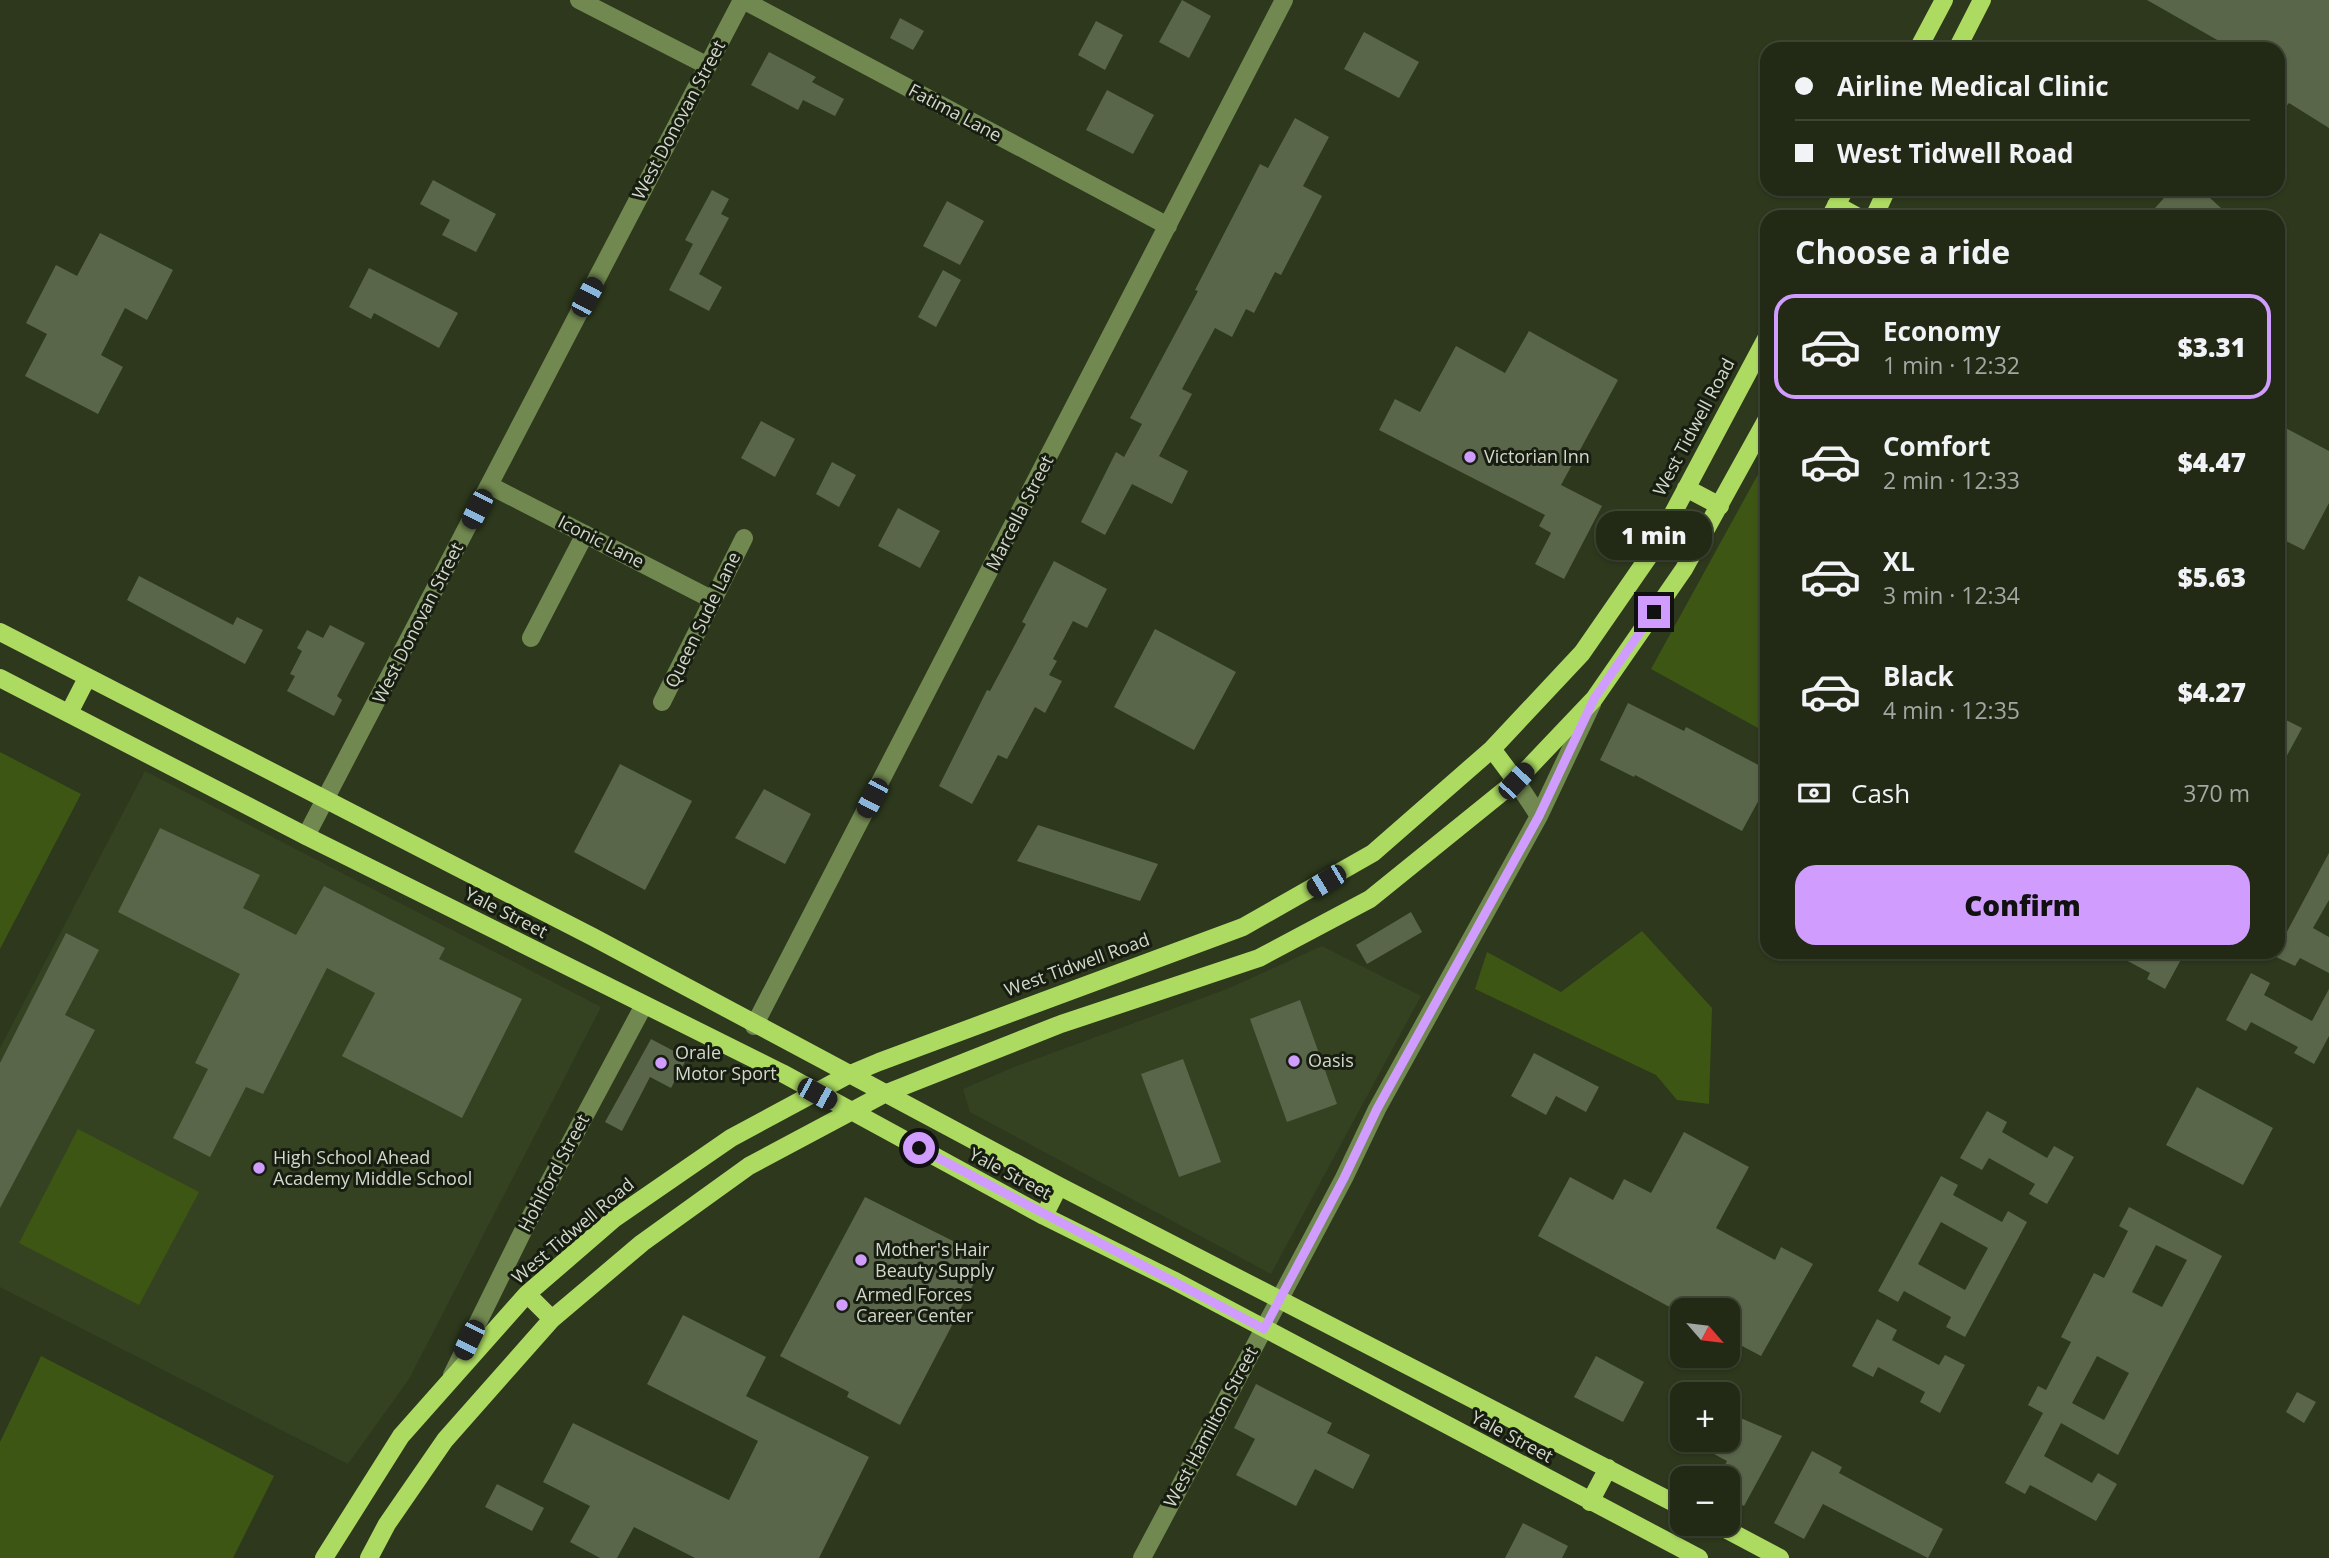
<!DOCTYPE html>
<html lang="en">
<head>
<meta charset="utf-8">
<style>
	:root { --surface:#222a16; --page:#2a321f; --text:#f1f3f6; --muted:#a2a7a1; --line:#3f4635; --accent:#d09dff }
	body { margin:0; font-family:"Open Sans",sans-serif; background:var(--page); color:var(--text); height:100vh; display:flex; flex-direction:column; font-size:26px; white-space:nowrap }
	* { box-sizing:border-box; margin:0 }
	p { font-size:23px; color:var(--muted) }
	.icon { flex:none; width:38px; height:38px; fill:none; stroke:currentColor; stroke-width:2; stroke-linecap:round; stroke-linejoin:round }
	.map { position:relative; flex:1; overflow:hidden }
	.details { position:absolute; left:1760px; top:210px; width:525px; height:749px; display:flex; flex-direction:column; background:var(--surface); border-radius:21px; box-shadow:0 2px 5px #0004,0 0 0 2px var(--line) }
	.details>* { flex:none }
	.top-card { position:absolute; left:1760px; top:42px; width:525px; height:154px; border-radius:21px; box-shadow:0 2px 5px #0004,0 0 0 2px var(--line); display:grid; align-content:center; height:154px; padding:0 35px; background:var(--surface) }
	.needle { width:46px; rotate:118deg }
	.buttons { position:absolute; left:1670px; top:1298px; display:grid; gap:14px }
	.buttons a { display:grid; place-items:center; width:70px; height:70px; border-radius:14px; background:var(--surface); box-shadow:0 2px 5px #0004,0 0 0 2px var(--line); font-size:35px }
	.end { position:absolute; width:32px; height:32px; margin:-16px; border:9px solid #d09dff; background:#111; box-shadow:0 0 0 4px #111 }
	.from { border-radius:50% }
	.bubble { position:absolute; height:49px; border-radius:21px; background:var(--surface); box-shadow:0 2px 5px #0004,0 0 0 2px var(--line); font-size:23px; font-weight:800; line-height:49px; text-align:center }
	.car { position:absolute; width:21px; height:42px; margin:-21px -10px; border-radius:9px; box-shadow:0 0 5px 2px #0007; background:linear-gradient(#222 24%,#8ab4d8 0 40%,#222 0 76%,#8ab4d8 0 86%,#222 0) }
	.top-card b { display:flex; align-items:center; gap:24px; height:66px; font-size:26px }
	.top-card b+b { border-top:2px solid var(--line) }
	.top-card i { width:18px; height:18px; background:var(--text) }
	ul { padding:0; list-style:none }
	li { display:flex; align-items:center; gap:21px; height:105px; margin:0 14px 10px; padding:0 21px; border:4px solid transparent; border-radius:21px }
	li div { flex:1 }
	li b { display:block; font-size:26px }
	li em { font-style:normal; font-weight:800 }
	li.selected { border-color:var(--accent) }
	li>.icon { width:63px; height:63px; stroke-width:1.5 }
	h2 { padding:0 35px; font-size:32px; line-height:84px }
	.pay { display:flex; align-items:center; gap:18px; height:77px; padding:0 35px; font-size:26px }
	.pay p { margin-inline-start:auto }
	.cta { display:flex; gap:14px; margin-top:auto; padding:14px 35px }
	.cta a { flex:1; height:80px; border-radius:21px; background:var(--accent); color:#111; font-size:28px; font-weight:800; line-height:80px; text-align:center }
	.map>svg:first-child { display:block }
	.built { fill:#354221 }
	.green { fill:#3e5613 }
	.building { fill:#5a664a; fill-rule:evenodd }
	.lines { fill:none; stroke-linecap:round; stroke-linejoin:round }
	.minor { stroke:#718850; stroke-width:18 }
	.major { stroke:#addb62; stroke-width:18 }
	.route { stroke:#d09dff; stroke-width:9 }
	.poi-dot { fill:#d09dff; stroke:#181d11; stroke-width:2.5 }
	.labels { text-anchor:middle; stroke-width:6; stroke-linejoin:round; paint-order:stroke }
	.street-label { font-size:18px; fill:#d2d9c9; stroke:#181d11 }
	.poi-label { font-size:18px; fill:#d2d9c9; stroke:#181d11; text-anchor:start }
</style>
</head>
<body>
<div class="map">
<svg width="2329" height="1558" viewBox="0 0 2329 1558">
	<rect width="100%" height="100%" fill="#2d381d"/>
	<path class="built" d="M145,771L601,1007L409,1379L348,1464L0,1287V1048Z
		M1322,946L1421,996L1271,1274L970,1112L963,1089L1014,1067L1227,989Z"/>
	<path class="green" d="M1767,458V733L1651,669Z
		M0,752L81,794L0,949Z
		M1642,931L1712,1008L1709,1104L1677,1100L1656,1075L1475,989L1487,952L1561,992Z
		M78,1129L199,1192L139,1305L19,1243Z
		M41,1356L274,1476L233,1558H0V1442Z"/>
	<path class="building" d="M1182,0L1211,16L1189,58L1159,42Z
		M2147,0H2329V128L2289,103L2278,116V49H2233Z
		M900,18L924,31L913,50L890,38Z
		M1096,21L1123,35L1105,70L1078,55Z
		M1364,32L1419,62L1399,98L1344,69Z
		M769,52L816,77L812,82L844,99L835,116L803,100L798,110L751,85Z
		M1107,90L1154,115L1133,154L1086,130Z
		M1295,118L1329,137L1303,186L1322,196L1281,275L1275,272L1254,313L1246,309L1232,337L1215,328L1182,389L1192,394L1159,456L1188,471L1172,504L1132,484L1105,535L1081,522L1116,452L1124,457L1142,424L1130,418L1198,291L1195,290L1260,164L1268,168Z
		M433,180L496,214L476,252L442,235L450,220L420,204Z
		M2172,189H2200L2231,217H2147Z
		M712,190L729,199L721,214L729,218L699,274L722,287L709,311L669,290L693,244L685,240Z
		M947,201L984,221L960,265L923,246Z
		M100,233L173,270L147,320L125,308L101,355L123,367L98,414L25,376L47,334L26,323L56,265L77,276Z
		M369,268L458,313L439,348L374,313L371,319L349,307Z
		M943,270L961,280L936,327L918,317Z
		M1529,331L1618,380L1561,485L1602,506L1564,579L1535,564L1551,533L1539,526L1545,515L1379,430L1395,399L1420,412L1456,346L1505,373Z
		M761,421L795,439L775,477L741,458Z
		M2278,424L2329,451V503L2304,550L2278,537Z
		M832,462L856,475L839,507L816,494Z
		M898,508L940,531L920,568L878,546Z
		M1054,561L1107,589L1087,628L1073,621L1053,659L1057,661L1049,675L1062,681L1045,713L1035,707L1007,759L998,755L972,804L939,786L987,690L990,691L1026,624L1022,622Z
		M139,576L233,625L237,617L263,630L245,664L127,600Z
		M330,625L365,643L337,696L342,700L334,716L287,691L295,676L290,674L302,651L297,648L307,630L323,638Z
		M1155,629L1236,672L1194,750L1114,707Z
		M1628,703L1684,731L1686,727L1768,770V783L1742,831L1635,775L1634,777L1600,760Z
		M2278,716L2302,728L2278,772Z
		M620,764L692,801L645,890L574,852Z
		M764,789L811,814L785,864L735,838Z
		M1038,825L1158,864L1140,901L1017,861Z
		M160,828L260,875L243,908L296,935L324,886L445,948L439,959L522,999L462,1118L342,1056L375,993L327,968L263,1094L246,1087L210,1157L173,1138L208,1069L195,1063L240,974L118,912Z
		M2329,853V900L2313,928L2329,937V973L2300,958L2295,966L2274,956Z
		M1411,912L1422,932L1367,964L1356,945Z
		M66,933L99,950L65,1015L95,1030L0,1208V1063Z
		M2111,952H2185L2165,989L2147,979L2150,973Z
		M2251,973L2270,983L2264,995L2312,1021L2329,989V1036L2314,1064L2294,1053L2298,1047L2251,1022L2246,1031L2226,1020Z
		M1300,1000L1337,1104L1287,1122L1250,1019Z
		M651,1039L687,1058L671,1088L650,1077L622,1131L605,1122Z
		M1534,1053L1599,1087L1586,1112L1556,1096L1546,1115L1511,1096Z
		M1183,1059L1221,1162L1179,1177L1141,1074Z
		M2197,1087L2273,1128L2243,1185L2166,1145Z
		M1987,1111L2007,1122L2002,1132L2047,1158L2054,1146L2074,1157L2047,1204L2029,1194L2035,1184L1989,1158L1982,1170L1960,1158Z
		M1684,1132L1749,1167L1716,1228L1775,1260L1781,1247L1813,1264L1761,1356L1727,1338V1311H1677L1538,1236L1570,1177L1613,1200L1624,1179L1651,1193Z
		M1941,1176L1958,1185L1953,1195L2002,1222L2008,1211L2027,1222L1965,1337L1946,1327L1951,1317L1904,1291L1898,1302L1878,1291ZM1941,1222L1988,1248L1965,1290L1918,1264Z
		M865,1197L987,1258L900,1425L847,1397L849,1392L780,1356Z
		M2129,1207L2222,1256L2118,1455L2061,1423L2044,1456L2092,1483L2098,1473L2117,1484L2096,1521L2030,1485L2025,1494L2005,1483L2043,1413L2028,1405L2038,1386L2046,1390L2071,1342L2061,1337L2094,1273L2104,1278L2128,1231L2119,1226ZM2156,1245L2187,1260L2162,1307L2132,1292ZM2097,1356L2129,1373L2104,1420L2072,1403Z
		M683,1315L766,1357L746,1396L869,1457L819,1558H695L634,1527L617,1558H600L570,1542L590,1506L543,1482L573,1423L729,1500L758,1441L647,1384Z
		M1877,1319L1897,1330L1892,1340L1939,1365L1945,1355L1965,1365L1940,1413L1920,1402L1925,1392L1878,1367L1873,1377L1852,1366Z
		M1596,1356L1644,1382L1623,1422L1574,1397Z
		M1256,1384L1332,1423L1327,1433L1370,1455L1353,1489L1315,1469L1296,1506L1236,1475L1255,1439L1234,1428Z
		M2297,1392L2316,1402L2304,1423L2286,1412Z
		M1727,1412L1782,1436L1744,1506L1727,1497V1479H1718L1727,1461L1688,1440H1727Z
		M1812,1451L1842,1467L1839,1473L1943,1529L1928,1558L1823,1504L1804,1539L1774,1523Z
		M497,1484L544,1508L532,1531L485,1507Z
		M1523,1523L1568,1546L1562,1558H1505Z"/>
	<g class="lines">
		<path class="minor" d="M579,0L708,66
			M743,0L1168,226
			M489,485L713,600
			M531,638L585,534
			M662,702L744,538
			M1516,781L1539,816
			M306,836L742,0
			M754,1026L1284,0
			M452,1375L523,1231L644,1005
			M1142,1558L1344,1178L1377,1109L1539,816L1592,704"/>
		<path class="major" d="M1918,49L1944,0
			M1957,49L1982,0
			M1836,205L1858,217
			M1830,217L1845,189
			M1874,217L1887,189
			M1686,488L1720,506
			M0,632L593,937L1059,1186L1682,1507
			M0,678L306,836L782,1073L1044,1216L1173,1280L1699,1558
			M69,713L87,678
			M1492,749L1516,781
			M1044,1216L1059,1186
			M527,1294L552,1319
			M1590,1502L1608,1468
			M1716,1524L1780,1558
			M324,1558L401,1436L527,1294L615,1218L731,1138L848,1075L879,1062L1243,927L1373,853L1492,749L1582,653L1654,549L1768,335
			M369,1558L387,1524L445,1440L552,1319L642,1243L749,1166L884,1094L1061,1024L1259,958L1370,899L1516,781L1594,699L1684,569L1768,417"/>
	</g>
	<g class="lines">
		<path class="route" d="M919,1148L1264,1329L1344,1178L1377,1109L1539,816L1594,699L1654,612"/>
	</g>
	<g class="poi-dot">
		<circle cx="1470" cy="457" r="7"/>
		<circle cx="1294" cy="1061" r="7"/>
		<circle cx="661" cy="1063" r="7"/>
		<circle cx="259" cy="1168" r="7"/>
		<circle cx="861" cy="1260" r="7"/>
		<circle cx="842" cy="1305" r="7"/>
	</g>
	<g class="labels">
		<g class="street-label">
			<text transform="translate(955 113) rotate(28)" y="6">Fatima Lane</text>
			<text transform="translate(679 120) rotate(-62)" y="6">West Donovan Street</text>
			<text transform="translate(1694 427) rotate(-62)" y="6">West Tidwell Road</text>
			<text transform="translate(1020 513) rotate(-63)" y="6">Marcella Street</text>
			<text transform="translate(601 542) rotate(27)" y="6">Iconic Lane</text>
			<text transform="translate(703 620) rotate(-64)" y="6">Queen Sude Lane</text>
			<text transform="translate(418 623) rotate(-63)" y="6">West Donovan Street</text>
			<text transform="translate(506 913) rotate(27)" y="6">Yale Street</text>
			<text transform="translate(1077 965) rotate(-20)" y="6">West Tidwell Road</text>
			<text transform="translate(554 1173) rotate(-62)" y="6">Hohlford Street</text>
			<text transform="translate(1010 1174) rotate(28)" y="6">Yale Street</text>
			<text transform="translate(573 1231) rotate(-40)" y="6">West Tidwell Road</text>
			<text transform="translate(1211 1427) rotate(-62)" y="6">West Hamilton Street</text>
			<text transform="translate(1512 1437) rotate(28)" y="6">Yale Street</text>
		</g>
		<g class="poi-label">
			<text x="1484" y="463">Victorian Inn</text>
			<text x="675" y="1059">Orale<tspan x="675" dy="21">Motor Sport</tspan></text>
			<text x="1308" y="1067">Oasis</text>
			<text x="273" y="1164">High School Ahead<tspan x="273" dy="21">Academy Middle School</tspan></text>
			<text x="875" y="1256">Mother's Hair<tspan x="875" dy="21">Beauty Supply</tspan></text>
			<text x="856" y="1301">Armed Forces<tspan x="856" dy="21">Career Center</tspan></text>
		</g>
	</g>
</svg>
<div class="buttons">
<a><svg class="needle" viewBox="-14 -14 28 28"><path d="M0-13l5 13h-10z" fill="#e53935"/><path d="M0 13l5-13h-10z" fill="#a2a7a1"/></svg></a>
<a>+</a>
<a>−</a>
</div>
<i class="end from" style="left:919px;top:1148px"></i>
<i class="end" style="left:1654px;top:612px"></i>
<div class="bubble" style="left:1596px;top:511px;width:116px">1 min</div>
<i class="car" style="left:587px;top:297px;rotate:28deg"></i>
<i class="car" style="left:477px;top:509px;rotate:207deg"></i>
<i class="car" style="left:1516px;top:781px;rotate:43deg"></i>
<i class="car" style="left:872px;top:798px;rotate:208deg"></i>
<i class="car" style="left:1326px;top:881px;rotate:239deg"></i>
<i class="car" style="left:817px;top:1094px;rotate:119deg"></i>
<i class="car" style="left:469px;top:1340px;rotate:206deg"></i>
<div class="top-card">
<b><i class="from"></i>Airline Medical Clinic</b>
<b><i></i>West Tidwell Road</b>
</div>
<section class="details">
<h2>Choose a ride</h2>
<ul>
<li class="selected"><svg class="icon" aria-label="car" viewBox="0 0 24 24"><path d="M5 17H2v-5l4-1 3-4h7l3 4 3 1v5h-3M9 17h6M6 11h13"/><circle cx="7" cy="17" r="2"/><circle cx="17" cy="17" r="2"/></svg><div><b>Economy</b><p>1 min · 12:32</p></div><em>$3.31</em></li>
<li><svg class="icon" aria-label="car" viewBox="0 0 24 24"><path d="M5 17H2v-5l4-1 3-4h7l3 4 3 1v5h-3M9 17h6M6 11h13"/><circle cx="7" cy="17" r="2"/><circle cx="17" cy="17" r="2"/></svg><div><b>Comfort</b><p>2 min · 12:33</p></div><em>$4.47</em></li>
<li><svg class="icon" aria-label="car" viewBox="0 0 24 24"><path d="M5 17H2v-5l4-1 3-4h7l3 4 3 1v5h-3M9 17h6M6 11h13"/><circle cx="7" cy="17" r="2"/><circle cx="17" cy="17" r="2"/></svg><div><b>XL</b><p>3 min · 12:34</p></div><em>$5.63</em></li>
<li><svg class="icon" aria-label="car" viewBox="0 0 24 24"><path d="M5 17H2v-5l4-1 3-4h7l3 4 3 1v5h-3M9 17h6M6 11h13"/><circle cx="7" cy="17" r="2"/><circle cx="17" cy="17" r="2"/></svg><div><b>Black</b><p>4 min · 12:35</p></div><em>$4.27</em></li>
</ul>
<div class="pay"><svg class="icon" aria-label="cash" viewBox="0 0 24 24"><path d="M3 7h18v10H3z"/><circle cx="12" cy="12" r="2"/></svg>Cash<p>370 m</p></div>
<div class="cta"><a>Confirm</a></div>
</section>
</div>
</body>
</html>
